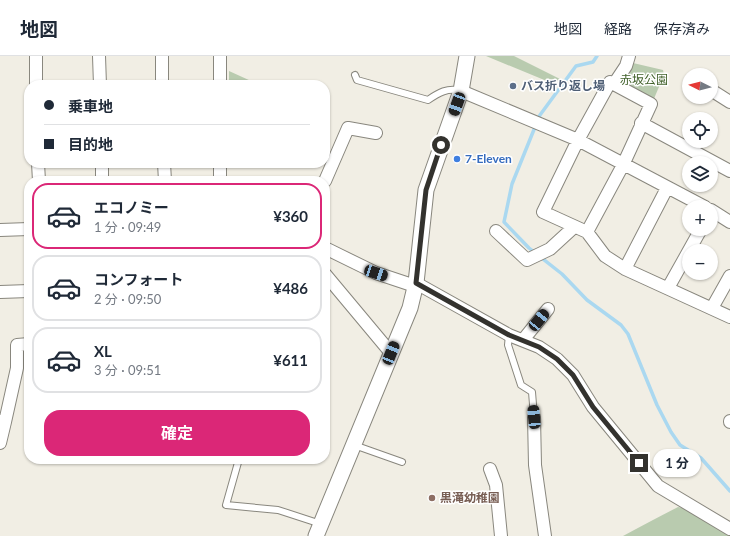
<!DOCTYPE html>
<html lang="ja">
<head>
<meta charset="utf-8">
<style>
	:root { --surface:#fff; --page:#f2f2f3; --text:#1f2937; --muted:#747a83; --line:#e0e1e3; --accent:#db2777 }
	body { margin:0; font-family:Lato,"Noto Sans JP",sans-serif; background:var(--page); color:var(--text); height:100vh; display:flex; flex-direction:column; font-size:15px; white-space:nowrap }
	* { box-sizing:border-box; margin:0 }
	p { font-size:13px; color:var(--muted) }
	.icon { flex:none; width:22px; height:22px; fill:none; stroke:currentColor; stroke-width:2; stroke-linecap:round; stroke-linejoin:round }
	.map { position:relative; flex:1; overflow:hidden }
	.side { position:absolute; left:24px; top:120px; width:306px; height:288px; display:flex; flex-direction:column; background:var(--surface); border-radius:16px; box-shadow:0 1px 3px #0004 }
	.side>* { flex:none }
	.top-card { position:absolute; left:24px; top:24px; width:306px; height:88px; border-radius:16px; box-shadow:0 1px 3px #0004; display:grid; align-content:center; height:88px; padding:0 20px; background:var(--surface) }
	.needle { width:26px; rotate:276deg }
	.fabs { position:absolute; left:682px; top:12px; display:grid; gap:8px }
	.fabs a { display:grid; place-items:center; width:36px; height:36px; border-radius:50%; background:var(--surface); box-shadow:0 1px 3px #0004; font-size:20px }
	.end { position:absolute; width:18px; height:18px; margin:-9px; border:5px solid #33322e; background:#fff; box-shadow:0 0 0 2px #fff }
	.from { border-radius:50% }
	.bubble { position:absolute; height:28px; border-radius:14px; background:var(--surface); box-shadow:0 1px 3px #0004; font-size:13px; font-weight:700; line-height:28px; text-align:center }
	.car { position:absolute; width:12px; height:24px; margin:-12px -6px; border-radius:5px; box-shadow:0 0 3px 1px #0007; background:linear-gradient(#222 24%,#8ab4d8 0 40%,#222 0 76%,#8ab4d8 0 86%,#222 0) }
	.top-card b { display:flex; align-items:center; gap:14px; height:38px; font-size:15px }
	.top-card b+b { border-top:1px solid var(--line) }
	.top-card i { width:10px; height:10px; background:var(--text) }
	ul { padding:7px 0 0; list-style:none }
	li { display:flex; align-items:center; gap:12px; height:66px; margin:0 8px 6px; padding:0 12px; border:2px solid var(--line); border-radius:16px }
	li div { flex:1 }
	li b { display:block; font-size:15px }
	li em { font-style:normal; font-weight:700 }
	li.active { border-color:var(--accent) }
	li>.icon { width:36px; height:36px; stroke-width:1.5 }
	.action { display:flex; gap:8px; margin-top:auto; padding:8px 20px }
	.action a { flex:1; height:46px; border-radius:16px; background:var(--accent); color:#fff; font-size:16px; font-weight:700; line-height:46px; text-align:center }
	header { display:flex; align-items:center; gap:24px; box-sizing:border-box; height:56px; padding:0 20px; background:var(--surface); border-bottom:1px solid var(--line) }
	header strong { font-size:19px }
	nav { display:flex; gap:22px; margin-inline-start:auto; font-size:14px }
	.map>svg:first-child { display:block }
	.green { fill:#b9cbaf }
	.lines { fill:none; stroke-linecap:round; stroke-linejoin:round }
	.stream { stroke:#aad8f0; stroke-width:3.5 }
	.service-casing { stroke:#89877e; stroke-width:8 }
	.minor-casing { stroke:#89877e; stroke-width:14 }
	.tertiary-casing { stroke:#89877e; stroke-width:17 }
	.service { stroke:#fff; stroke-width:6 }
	.minor { stroke:#fff; stroke-width:12 }
	.tertiary { stroke:#fff; stroke-width:15 }
	.route { stroke:#33322e; stroke-width:5 }
	.service-dot { fill:#5c6f8a; stroke:#fff; stroke-width:1.5 }
	.shop-dot { fill:#3f7fe0; stroke:#fff; stroke-width:1.5 }
	.education-dot { fill:#8d6e63; stroke:#fff; stroke-width:1.5 }
	.labels { text-anchor:middle; stroke-width:3; stroke-linejoin:round; paint-order:stroke }
	.park-label { font-size:12px; fill:#42622c; stroke:#fff }
	.service-label { font-size:12px; font-weight:bold; fill:#4e5e75; stroke:#fff; text-anchor:start }
	.shop-label { font-size:12px; font-weight:bold; fill:#366cbe; stroke:#fff; text-anchor:start }
	.education-label { font-size:12px; font-weight:bold; fill:#785e54; stroke:#fff; text-anchor:start }
</style>
</head>
<body>
<header>
<strong>地図</strong>
<nav><a>地図</a><a>経路</a><a>保存済み</a></nav>
</header>
<div class="map">
<svg width="730" height="480" viewBox="0 0 730 480">
	<rect width="100%" height="100%" fill="#f1eee4"/>
	<path class="green" d="M486,0H514L560,23L554,28Z
		M633,7L663,14L664,19L653,45L621,28Z
		M229,15L260,29H229Z
		M678,451L689,453L730,480H623C641,470 659,461 678,451Z"/>
	<g class="lines">
		<path class="stream" d="M597,0L593,6L576,10L540,59L533,76L512,128L504,166L529,192L562,218L587,244L621,269L628,278L657,349L671,376L680,389L701,402L730,435"/>
		<defs>
			<path id="service" d="M355,19L357,24L428,44C438,37 448,31 461,35
				M509,279L508,289L521,329L532,336L534,361
				M354,389L402,406
				M239,403L226,449L278,454L321,468"/>
			<path id="minor" d="M36,0V29
				M99,0L100,29
				M162,0V29
				M220,0V29
				M614,28L626,10L629,0
				M711,34L730,46
				M461,35L578,84L705,151
				M641,67L730,115
				M38,107L39,125
				M102,107V125
				M164,107L165,125
				M220,107V125
				M325,125L348,72L376,77
				M711,154L730,166
				M0,174L29,173
				M496,175L527,204L550,193L574,171
				M587,176L623,109L651,48L610,26L578,84L543,156L587,176L605,200L625,213L730,261
				M325,192L376,217L415,230
				M625,213L667,132
				M325,218L391,297
				M416,227L509,279L539,291L557,303L573,319L593,351L658,430L730,473
				M668,232L701,173
				M0,236L29,235
				M712,252L730,220
				M523,284L548,253
				M534,361L535,409L545,480
				M0,365L5,366L17,312V289L29,288
				M730,366V365
				M0,387L5,366
				M490,413L496,429L501,480"/>
			<path id="tertiary" d="M316,480L410,252L416,227L426,134L461,35L467,0"/>
		</defs>
		<use href="#service" class="service-casing"/>
		<use href="#minor" class="minor-casing"/>
		<use href="#tertiary" class="tertiary-casing"/>
		<use href="#service" class="service"/>
		<use href="#minor" class="minor"/>
		<use href="#tertiary" class="tertiary"/>
	</g>
	<g class="lines">
		<path class="route" d="M441,89L426,134L416,227L509,279L539,291L557,303L573,319L593,351L639,407"/>
	</g>
	<circle class="service-dot" cx="513" cy="30" r="4"/>
	<circle class="shop-dot" cx="457" cy="103" r="4"/>
	<circle class="education-dot" cx="432" cy="442" r="4"/>
	<g class="labels">
		<g class="park-label">
			<text x="644" y="28">赤坂公園</text>
		</g>
		<g class="service-label">
			<text x="521" y="34">バス折り返し場</text>
		</g>
		<g class="shop-label">
			<text x="465" y="107">7-Eleven</text>
		</g>
		<g class="education-label">
			<text x="440" y="446">黒滝幼稚園</text>
		</g>
	</g>
</svg>
<div class="fabs">
<a><svg class="needle" viewBox="-14 -14 28 28"><path d="M0-13l5 13h-10z" fill="#e53935"/><path d="M0 13l5-13h-10z" fill="#747a83"/></svg></a>
<a><svg class="icon" aria-label="locate" viewBox="0 0 24 24"><circle cx="12" cy="12" r="6"/><path d="M12 2v4M12 18v4M2 12h4M18 12h4"/></svg></a>
<a><svg class="icon" aria-label="layers" viewBox="0 0 24 24"><path d="M12 4l9 5-9 5-9-5zM3 14l9 5 9-5"/></svg></a>
<a>+</a>
<a>−</a>
</div>
<i class="end from" style="left:441px;top:89px"></i>
<i class="end" style="left:639px;top:407px"></i>
<div class="bubble" style="left:653px;top:393px;width:48px">1 分</div>
<i class="car" style="left:457px;top:48px;rotate:200deg"></i>
<i class="car" style="left:376px;top:217px;rotate:108deg"></i>
<i class="car" style="left:539px;top:264px;rotate:39deg"></i>
<i class="car" style="left:391px;top:297px;rotate:22deg"></i>
<i class="car" style="left:534px;top:361px;rotate:355deg"></i>
<div class="top-card">
<b><i class="from"></i>乗車地</b>
<b><i></i>目的地</b>
</div>
<section class="side">
<ul>
<li class="active"><svg class="icon" aria-label="car" viewBox="0 0 24 24"><path d="M5 17H2v-5l4-1 3-4h7l3 4 3 1v5h-3M9 17h6M6 11h13"/><circle cx="7" cy="17" r="2"/><circle cx="17" cy="17" r="2"/></svg><div><b>エコノミー</b><p>1 分 · 09:49</p></div><em>¥360</em></li>
<li><svg class="icon" aria-label="car" viewBox="0 0 24 24"><path d="M5 17H2v-5l4-1 3-4h7l3 4 3 1v5h-3M9 17h6M6 11h13"/><circle cx="7" cy="17" r="2"/><circle cx="17" cy="17" r="2"/></svg><div><b>コンフォート</b><p>2 分 · 09:50</p></div><em>¥486</em></li>
<li><svg class="icon" aria-label="car" viewBox="0 0 24 24"><path d="M5 17H2v-5l4-1 3-4h7l3 4 3 1v5h-3M9 17h6M6 11h13"/><circle cx="7" cy="17" r="2"/><circle cx="17" cy="17" r="2"/></svg><div><b>XL</b><p>3 分 · 09:51</p></div><em>¥611</em></li>
</ul>
<div class="action"><a>確定</a></div>
</section>
</div>
</body>
</html>
